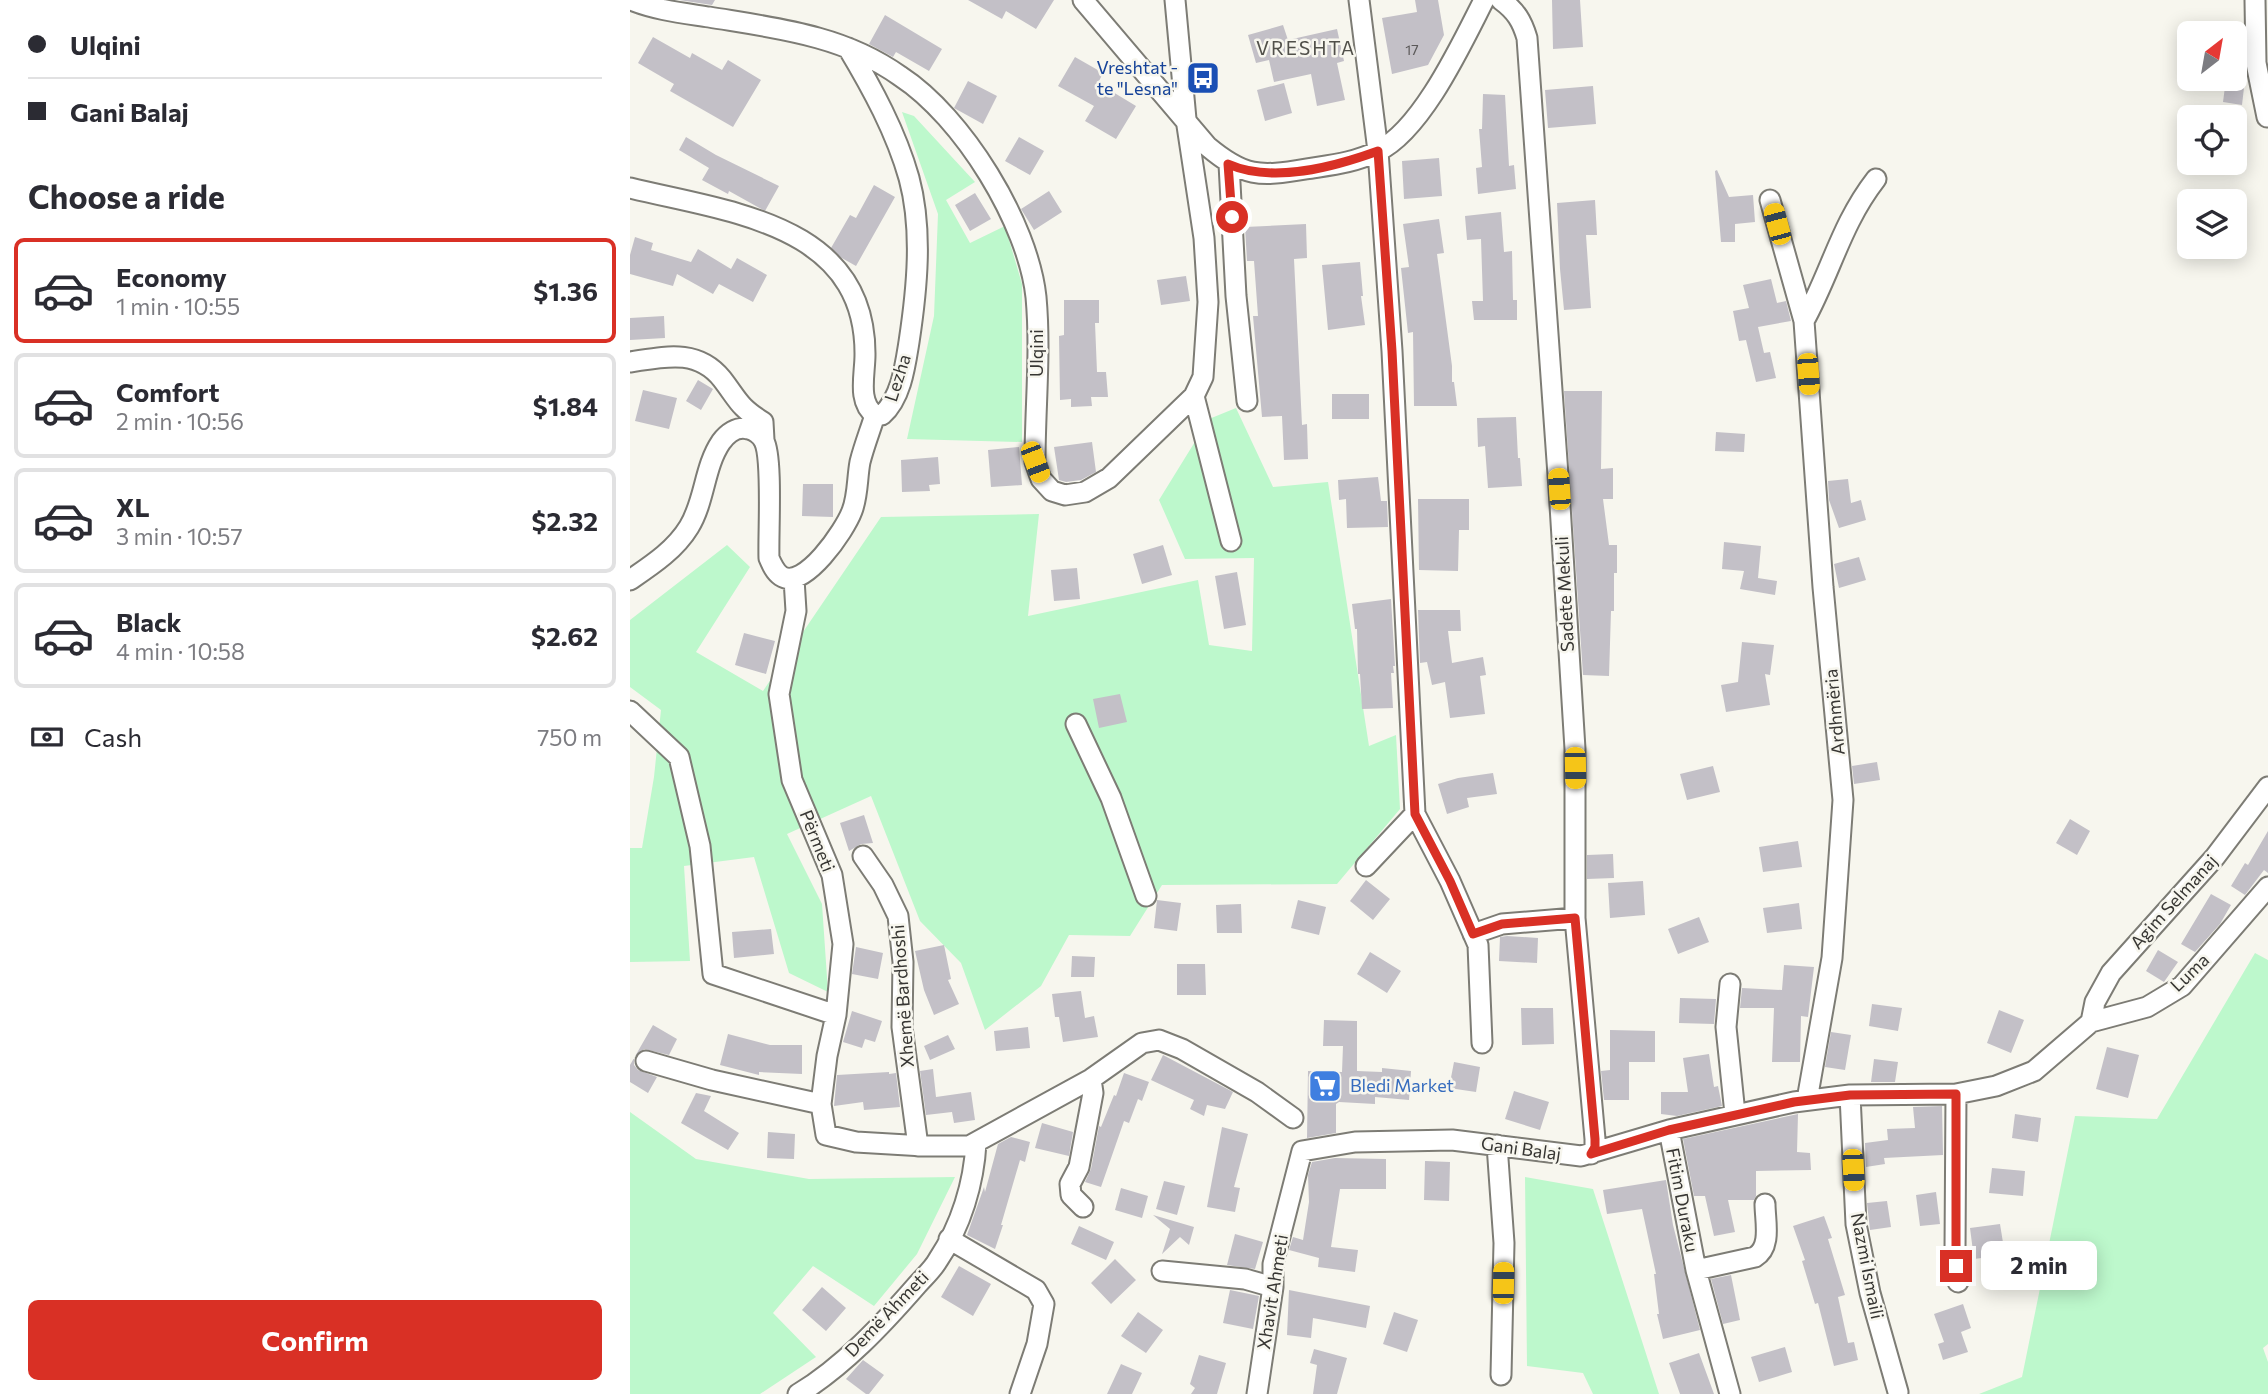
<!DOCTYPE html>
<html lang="en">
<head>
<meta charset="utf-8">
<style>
	:root { --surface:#fff; --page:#f2f2f3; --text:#2b2b33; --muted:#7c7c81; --line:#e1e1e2; --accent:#d93025 }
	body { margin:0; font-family:Commissioner,sans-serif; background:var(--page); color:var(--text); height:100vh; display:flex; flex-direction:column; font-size:26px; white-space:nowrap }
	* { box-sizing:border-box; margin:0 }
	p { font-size:23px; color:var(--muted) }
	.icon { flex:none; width:38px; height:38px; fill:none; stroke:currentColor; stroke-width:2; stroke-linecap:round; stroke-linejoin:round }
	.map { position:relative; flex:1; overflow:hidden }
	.sheet { display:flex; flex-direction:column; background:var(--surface); width:630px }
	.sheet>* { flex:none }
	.top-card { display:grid; align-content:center; height:154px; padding:0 28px; background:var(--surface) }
	.needle { width:46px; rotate:31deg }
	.fabs { position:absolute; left:1547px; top:21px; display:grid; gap:14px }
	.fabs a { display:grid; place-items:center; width:70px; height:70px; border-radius:10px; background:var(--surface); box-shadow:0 4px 18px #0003; font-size:35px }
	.end { position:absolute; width:32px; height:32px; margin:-16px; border:9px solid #d93025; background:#fff; box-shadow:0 0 0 4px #fff }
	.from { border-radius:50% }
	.bubble { position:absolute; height:49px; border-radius:10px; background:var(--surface); box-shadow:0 4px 18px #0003; font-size:23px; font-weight:700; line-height:49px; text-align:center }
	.car { position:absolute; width:21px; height:42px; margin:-21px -10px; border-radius:9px; box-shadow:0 0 5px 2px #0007; background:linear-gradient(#f5c518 24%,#345 0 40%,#f5c518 0 76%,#345 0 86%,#f5c518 0) }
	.top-card b { display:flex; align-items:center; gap:24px; height:66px; font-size:26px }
	.top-card b+b { border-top:2px solid var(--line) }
	.top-card i { width:18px; height:18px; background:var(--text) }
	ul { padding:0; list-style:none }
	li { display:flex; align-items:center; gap:21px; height:105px; margin:0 14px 10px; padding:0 14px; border:4px solid var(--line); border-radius:10px }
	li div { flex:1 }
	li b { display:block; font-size:26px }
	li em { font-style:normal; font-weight:700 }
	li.selected { border-color:var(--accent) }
	li>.icon { width:63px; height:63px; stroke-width:1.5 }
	h2 { padding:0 28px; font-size:32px; line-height:84px }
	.pay { display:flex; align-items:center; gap:18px; height:77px; padding:0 28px; font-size:26px }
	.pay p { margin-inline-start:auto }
	.cta { display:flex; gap:14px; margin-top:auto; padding:14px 28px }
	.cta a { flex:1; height:80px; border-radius:10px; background:var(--accent); color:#fff; font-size:28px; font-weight:700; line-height:80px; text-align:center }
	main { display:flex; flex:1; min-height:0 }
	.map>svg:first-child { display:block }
	.green { fill:#bdf8cc }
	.building { fill:#c3c0c7 }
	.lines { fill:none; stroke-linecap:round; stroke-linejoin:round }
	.minor-casing { stroke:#7d7c75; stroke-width:23 }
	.minor { stroke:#fff; stroke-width:19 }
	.route { stroke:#d93025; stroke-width:9 }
	.labels { text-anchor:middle; stroke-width:5; stroke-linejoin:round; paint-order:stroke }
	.number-label { font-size:14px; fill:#5a5858 }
	.transit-label { font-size:18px; fill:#164399; stroke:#f7f6ee; text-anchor:end }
	.street-label { font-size:18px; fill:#373633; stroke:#f7f6ee }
	.shop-label { font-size:18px; fill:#366cbe; stroke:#f7f6ee; text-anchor:start }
	.neighbourhood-label { font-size:19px; letter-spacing:2px; fill:#51504a; stroke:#f7f6ee }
</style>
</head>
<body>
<main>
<section class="sheet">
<div class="top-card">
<b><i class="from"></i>Ulqini</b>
<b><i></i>Gani Balaj</b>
</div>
<h2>Choose a ride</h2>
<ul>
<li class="selected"><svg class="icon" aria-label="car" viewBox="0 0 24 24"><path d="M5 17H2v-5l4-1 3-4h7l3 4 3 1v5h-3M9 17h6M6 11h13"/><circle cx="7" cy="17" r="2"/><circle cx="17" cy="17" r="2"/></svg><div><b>Economy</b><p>1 min · 10:55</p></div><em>$1.36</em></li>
<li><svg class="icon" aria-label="car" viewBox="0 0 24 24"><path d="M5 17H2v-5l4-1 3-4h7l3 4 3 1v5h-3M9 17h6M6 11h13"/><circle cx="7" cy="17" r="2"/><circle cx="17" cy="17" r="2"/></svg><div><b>Comfort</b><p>2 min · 10:56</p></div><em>$1.84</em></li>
<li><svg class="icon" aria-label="car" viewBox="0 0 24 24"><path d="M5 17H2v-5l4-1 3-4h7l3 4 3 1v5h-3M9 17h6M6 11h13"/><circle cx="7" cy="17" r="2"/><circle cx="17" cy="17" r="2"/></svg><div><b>XL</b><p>3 min · 10:57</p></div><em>$2.32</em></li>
<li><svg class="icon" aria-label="car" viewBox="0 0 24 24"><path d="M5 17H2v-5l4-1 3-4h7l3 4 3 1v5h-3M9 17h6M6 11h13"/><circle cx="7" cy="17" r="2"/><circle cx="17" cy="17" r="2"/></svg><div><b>Black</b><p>4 min · 10:58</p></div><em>$2.62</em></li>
</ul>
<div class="pay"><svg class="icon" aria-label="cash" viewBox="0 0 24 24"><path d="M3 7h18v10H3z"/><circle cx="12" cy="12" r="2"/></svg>Cash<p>750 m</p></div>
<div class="cta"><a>Confirm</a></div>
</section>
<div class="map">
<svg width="1638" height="1394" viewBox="0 0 1638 1394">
	<rect width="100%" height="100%" fill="#f7f6ee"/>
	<path class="green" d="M272,112L284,116L345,182L316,200L340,243L375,226L392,284V442L277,439L304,316L308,214Z
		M606,408L643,487L698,482L739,746L766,735L770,809L707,884L532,885L500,936L439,935L411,986L355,1030L331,963L290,921L241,796L157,834L192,904L198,992L159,973L124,857L54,866L60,961L0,962V848H12L24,777L31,710L0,687V620L97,545L120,567L66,652L133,691L251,517L409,514L398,616L568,580L579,645L622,651L624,558L555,559L529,500L579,419Z
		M1625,953L1638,960V1344L1633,1348L1638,1362V1394H1349L1392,1377L1445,1116L1527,1119Z
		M0,1112L66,1159L179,1179L325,1177L287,1254L244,1306L183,1266L143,1313L186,1357L130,1394H0Z
		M895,1177L963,1189L1029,1394H963L953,1373L897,1366Z"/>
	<path class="building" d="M49,0H85L82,5Z
		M338,0H424L406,29L376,11L372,19Z
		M785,0H808L814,35L798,65L762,74L752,18L787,12Z
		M922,0H950L953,47L923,49Z
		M255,15L312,49L299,71L266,52L263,57L239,44Z
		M653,25L658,40L707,29L714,61L707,63L715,100L687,106L681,74L644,82L639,60L626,63L618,35Z
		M23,37L60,58L62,53L92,70L98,60L131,80L103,127L40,91L44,84L8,63Z
		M445,57L473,73L468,83L506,106L486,139L455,121L464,106L428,86Z
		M1596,79H1615L1612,105L1593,102Z
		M338,81L367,96L353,124L324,108Z
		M654,83L662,113L635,121L627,90Z
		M963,86L966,124L918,128L915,90Z
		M853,94L875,95L879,166L884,165L886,189L848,194L846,168L852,167L849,129H852Z
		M56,137L86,155L149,186L135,211L99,191L98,194L72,180L79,168L49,150Z
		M389,137L414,151L400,175L375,161Z
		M809,158L812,196L774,199L772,161Z
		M1087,170L1099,197L1123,195L1125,222L1105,224V242H1091L1085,171Z
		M244,185L265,197L226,266L210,257L201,248L220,215L226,218Z
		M419,191L432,212L404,230L391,209Z
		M345,193L361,219L340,231L325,205Z
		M965,200L967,235H956L961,308L934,310L930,269L927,203Z
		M871,212L874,252L882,251L883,300H887V320H844L842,301H853L851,239L837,240L835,216Z
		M809,219L814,253L807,254L822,366V382H824L827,406H784L783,332L778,333L771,268L779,267L773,224Z
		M676,224L677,258L664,259L672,425L677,424L678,459L654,460L652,416L632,417L623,316H628L624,261H617L615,227Z
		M5,237L23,243L21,250L61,262L68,249L101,269L107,258L137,275L123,302L89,284L83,294L47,274L43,286L0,274V255Z
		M730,262L733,296H731L735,325L698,330L692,265Z
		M556,276L560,301L531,305L527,280Z
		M1141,279L1147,303L1156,301L1161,321L1128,327L1134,353L1140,352L1146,378L1126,382L1116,340L1109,341L1103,311L1119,308L1113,285Z
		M434,300H469V323H465L467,372H476L478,397H461L462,406L441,407V399L430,400L429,336L434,335Z
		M34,316L35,338L0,340V318Z
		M68,380L83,389L71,410L56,401Z
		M13,390L47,398L39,429L5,421Z
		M934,391H972L971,469L983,468V499H973L979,545H987V573H984V611H981L979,676L953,675Z
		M702,394H739V419H702Z
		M886,417L888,458H890L892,486L858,488L855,446L848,447L847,418Z
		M1086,432L1115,434L1114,452L1085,451Z
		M462,442L466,472L451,480L436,482L429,480L424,447Z
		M389,447L392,485L361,487L358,450Z
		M308,457L310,484L299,485L300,491L272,492L271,460Z
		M748,477L751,501H757L758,527L717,528L716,499L709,500L708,480Z
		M1218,479L1221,503L1231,500L1236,520L1209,528L1199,500L1198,481Z
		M173,484H203V517L172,516Z
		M788,499H839V530H829L828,571L789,570Z
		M1094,542L1131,546L1128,578L1147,581L1145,595L1110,589L1114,571L1092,569Z
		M533,545L542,575L512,584L503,554Z
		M1229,557L1236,580L1209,588L1204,564Z
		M447,568L450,599L424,601L421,570Z
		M607,572L616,625L594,629L585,576Z
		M761,599L765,666H763L764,673H761L763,708L732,709L730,674H728L727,629H725L722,604Z
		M788,610H830L831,631H818L822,663L853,657L856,675L850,676L855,714L820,718L815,682L802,685L797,662L790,663Z
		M114,633L145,641L136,674L105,665Z
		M1112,642L1144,645L1140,675L1135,674L1140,705L1096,712L1091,685L1108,682Z
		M490,694L497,722L469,728L463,699Z
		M1247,762L1250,780L1224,784L1222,766Z
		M1083,766L1090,792L1057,800L1050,774Z
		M863,773L867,794L837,798L839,807L817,814L808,784L828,778Z
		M234,815L243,843L231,844L219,851L210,823Z
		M1440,819L1460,831L1447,855L1426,843Z
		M1638,831V873L1634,870L1615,895L1601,886L1615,863L1618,865Z
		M1168,841L1172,867L1133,872L1129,847Z
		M983,854L984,878L957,879V855Z
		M736,880L760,899L743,920L720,901Z
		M1013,881L1015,915L980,918L978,883Z
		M1581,894L1601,905L1590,924L1565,952L1551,944Z
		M527,900L551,903L547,931L524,928Z
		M668,900L696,907L689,935L661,928Z
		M1169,903L1172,929L1137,933L1133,908Z
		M611,904L612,933H587L586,905Z
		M1069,917L1079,942L1048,954L1038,929Z
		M141,929L144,954L104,958L102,932Z
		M877,936L908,938L907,963L869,961L870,937Z
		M314,945L321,979L318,980L329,1004L304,1015L294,990L285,951Z
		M226,947L253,953L248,979L222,974Z
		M1528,950L1548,962L1534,982L1516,971Z
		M740,952L771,971L757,993L727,974Z
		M442,956L465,957L464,977H441Z
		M547,964H575L576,995H547Z
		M1154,965L1184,967L1178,1017L1171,1016L1170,1062H1142L1144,1008H1110L1112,988L1152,990Z
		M451,991L455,1018L464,1016L468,1037L433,1042L429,1017H425L422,994Z
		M1050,998L1086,999L1084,1024L1049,1023Z
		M1242,1004L1272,1008L1268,1031L1239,1026Z
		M891,1008H923L924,1044L892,1045Z
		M1369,1010L1394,1020L1381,1053L1357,1043Z
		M222,1011L252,1021L245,1042L235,1039L232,1048L213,1042Z
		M694,1020L727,1021V1071L752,1072V1068L781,1071L779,1100L745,1097V1104L709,1102L706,1104V1133L677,1138L678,1071L712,1072L713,1046H693Z
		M23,1025L47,1039L39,1055L14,1049L4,1057V1065L8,1070L27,1077L18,1093L0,1082V1065Z
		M398,1027L400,1048L366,1051L364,1031Z
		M980,1030L1025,1031V1062H999V1100H974L971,1071L980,1070Z
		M1201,1032L1221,1035L1215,1070L1195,1067Z
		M98,1034L140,1045H172V1074L129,1072V1075L90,1065Z
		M318,1035L325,1049L300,1060L294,1046Z
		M1477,1047L1509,1055L1498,1098L1466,1089Z
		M1079,1054L1084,1087L1088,1086L1092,1106L1047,1116L1031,1114V1092H1058L1053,1058Z
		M533,1055L603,1092L595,1109L577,1105L574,1116L560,1109L564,1100L521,1080Z
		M1244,1059L1268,1062L1265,1082H1241Z
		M824,1062L850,1067L846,1092L819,1088Z
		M303,1069L306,1097L341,1092L345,1120L324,1123L322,1112L296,1115L290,1071Z
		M259,1072V1074L266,1073L270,1107L234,1110L233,1102L204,1106L207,1075Z
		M494,1073L519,1082L512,1101L508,1099L499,1123L494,1121L471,1187L455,1182L461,1169L469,1126L471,1127L484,1095L486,1096Z
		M884,1091L919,1102L910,1130L875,1119Z
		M66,1093L81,1096L74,1111L109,1133L98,1150L51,1123Z
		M1312,1106L1313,1155L1254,1158L1255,1164L1236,1167L1235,1143L1258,1140L1257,1129L1285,1128L1283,1107Z
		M1168,1114L1167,1152L1180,1153L1181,1170L1126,1171V1196L1124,1200H1098L1105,1232L1084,1236L1075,1196H1064L1053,1139Z
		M1385,1114L1411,1118L1408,1142L1382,1138Z
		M412,1123L443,1132L439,1156L405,1148Z
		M592,1127L618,1134L604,1187L610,1188L605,1212L577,1207Z
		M138,1132L165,1134L164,1159L137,1158Z
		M381,1137L400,1142L395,1162L390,1160L371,1225H373L365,1249L337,1235L354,1187L355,1192L368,1144Z
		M705,1158L756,1159V1189H710L701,1247L728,1250L725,1272L688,1267L689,1258L659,1250L663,1237L673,1240L679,1202L678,1175L682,1162Z
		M795,1161L820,1162L819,1201L794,1200Z
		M1362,1168L1395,1171L1393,1196L1359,1193Z
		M1036,1180L1043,1225L1070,1330L1033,1339L1027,1314H1029L1024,1274H1026L1012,1209L977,1214L973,1190Z
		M534,1181L555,1186L547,1215L526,1209Z
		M491,1188L518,1196L512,1218L485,1210Z
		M1306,1192L1310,1224L1290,1226L1286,1195Z
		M1257,1201L1261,1227L1240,1230L1237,1203Z
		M523,1215L564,1227L559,1245L550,1237L532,1254L540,1229Z
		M1194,1216L1202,1238L1198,1239L1215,1295L1208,1297L1218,1343L1224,1342L1228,1360L1204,1366L1188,1303L1185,1304L1172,1261L1175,1260L1163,1226Z
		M1370,1224L1375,1255L1344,1259L1340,1228Z
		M449,1226L484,1242L476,1260L441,1244Z
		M605,1234L633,1242L625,1269L597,1265Z
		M485,1259L506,1280L481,1304L461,1283Z
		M329,1266L361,1284L343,1316L311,1297Z
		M1101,1275L1110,1320L1093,1324L1081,1279Z
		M192,1287L216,1308L196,1331L172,1310Z
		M600,1290L629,1296L623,1329L593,1323Z
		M659,1290L740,1306L736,1328L683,1318L681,1338L657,1335Z
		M1333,1304L1341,1328L1331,1332L1338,1352L1313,1360L1308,1344L1314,1342L1304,1314Z
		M508,1312L533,1330L516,1353L491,1336Z
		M764,1312L788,1320L777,1352L753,1344Z
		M1155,1347L1162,1372L1129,1382L1121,1357Z
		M684,1349L717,1358L707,1394H683L687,1365L680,1363Z
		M1069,1353L1084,1394H1050L1039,1363Z
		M569,1355L596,1363L587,1394H561L565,1388L560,1384Z
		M233,1360L254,1375L239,1394H236L216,1379Z
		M491,1364L512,1373L502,1394H477Z"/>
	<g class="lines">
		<defs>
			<path id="minor" d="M1,0C25,10 53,13 79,17C115,23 153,28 188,38C217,46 246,59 270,76C333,117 398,223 406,297C411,352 405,408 405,462L411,479L422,491L435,495L455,492L479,478L564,396L573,377L578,302L574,238L556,119L545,0
				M453,0L577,146C614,177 629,177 676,169C701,165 724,163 748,151C792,130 832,43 854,0
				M729,0L748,151L762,351L785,814L820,881L848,945L852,1043
				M871,0C886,11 892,21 897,38L929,489L945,749V918L965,1139V1147L961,1154
				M1625,0L1626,63L1637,117
				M218,48C242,88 266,132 279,178C293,230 287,289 279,342C275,367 271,398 252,415H245
				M599,164L606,296L617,401
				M0,188C97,212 236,223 235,355C235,375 227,402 245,415
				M1140,200L1174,321L1193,587L1213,800L1202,958L1177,1100
				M1174,321C1201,272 1211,224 1246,179
				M0,362C34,357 67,348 92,379C109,401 108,406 133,422L134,440
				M564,396L601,541
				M164,579L166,611L149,694L162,780L202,875L213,944L206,1015L197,1056L191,1104L196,1135L226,1142L294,1146H339L461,1079L512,1043L529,1040L552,1049L627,1092L663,1118
				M0,580C22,565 45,550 59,527C75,501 74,467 91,442C97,434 107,426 118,429C124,430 131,435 134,441C143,458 138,534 139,558C142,565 145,572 151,576C174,591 215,530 222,511C228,496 227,478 230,462C234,446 240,431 245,415
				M0,711L49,757L70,846L83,974L206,1015
				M446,724L481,798L516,896
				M233,856L253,885L268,916L273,962L272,1027L288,1146
				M736,866L785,814
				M843,934L872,924L945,918
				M1100,984L1096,1027L1105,1114
				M1461,1022L1465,1002L1481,973L1585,857L1638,787
				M16,1061L82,1080L191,1104
				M1326,1094L1325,1250L1328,1282
				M1220,1095L1226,1224L1240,1293L1268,1392
				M1039,1130L1066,1270L1100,1394
				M867,1145L874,1243L871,1375
				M453,1207L441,1195L440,1184L449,1167L463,1093L461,1079
				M319,1239L406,1290L414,1304L407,1344L390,1394
				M1066,1270L1125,1257C1142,1247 1135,1221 1135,1204
				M532,1271L615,1279L643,1287
				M168,1394C213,1367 253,1324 287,1285C294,1277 303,1269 308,1260C331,1226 344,1183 346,1143
				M627,1394L643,1287V1264L672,1151L725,1142L822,1140L951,1156L1039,1130L1164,1102L1220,1095L1326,1094L1366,1086L1404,1071L1461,1022L1517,1007L1552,986L1638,887"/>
		</defs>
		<use href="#minor" class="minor-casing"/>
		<use href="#minor" class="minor"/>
	</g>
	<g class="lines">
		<path class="route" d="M602,217L598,164C643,184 704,167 748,151L762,351L785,814L820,881L843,934L872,924L945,918L965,1139V1147L961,1154L1039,1130L1164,1102L1220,1095L1326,1094V1266"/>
	</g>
	<defs>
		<symbol id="bus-square" viewBox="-11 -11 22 22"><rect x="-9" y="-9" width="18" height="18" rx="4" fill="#1a4fb4" stroke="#f7f6ee"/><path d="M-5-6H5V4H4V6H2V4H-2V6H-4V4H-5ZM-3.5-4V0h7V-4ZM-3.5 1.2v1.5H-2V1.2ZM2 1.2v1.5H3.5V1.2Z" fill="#fff"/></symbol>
		<symbol id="supermarket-square" viewBox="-11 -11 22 22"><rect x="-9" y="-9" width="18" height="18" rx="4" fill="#3f7fe0" stroke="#f7f6ee"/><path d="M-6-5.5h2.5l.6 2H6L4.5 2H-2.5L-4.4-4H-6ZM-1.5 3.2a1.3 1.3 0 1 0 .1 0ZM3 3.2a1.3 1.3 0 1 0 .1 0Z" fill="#fff"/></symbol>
	</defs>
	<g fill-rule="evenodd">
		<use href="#bus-square" x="554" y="59" width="38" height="38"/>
		<use href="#supermarket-square" x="676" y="1067" width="38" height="38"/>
	</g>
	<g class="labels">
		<g class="number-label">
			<text x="782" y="55">17</text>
		</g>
		<g class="transit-label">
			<text x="548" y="74">Vreshtat -<tspan x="548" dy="21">te "Lesna"</tspan></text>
		</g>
		<g class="street-label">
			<text transform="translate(407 353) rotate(-90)" y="6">Ulqini</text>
			<text transform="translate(268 378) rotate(-72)" y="6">Lezha</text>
			<text transform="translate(935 594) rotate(-93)" y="6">Sadete Mekuli</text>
			<text transform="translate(1205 712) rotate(-95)" y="6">Ardhmëria</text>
			<text transform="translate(187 841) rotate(68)" y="6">Përmeti</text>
			<text transform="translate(1544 902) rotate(-48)" y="6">Agim Selmanaj</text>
			<text transform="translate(1560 973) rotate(-44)" y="6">Luma</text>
			<text transform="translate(273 996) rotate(-94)" y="6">Xhemë Bardhoshi</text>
			<text transform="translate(891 1149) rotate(8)" y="6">Gani Balaj</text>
			<text transform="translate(1052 1200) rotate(79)" y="6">Fitim Duraku</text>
			<text transform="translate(1237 1266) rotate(79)" y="6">Nazmi Ismaili</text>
			<text transform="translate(643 1292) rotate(-81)" y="6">Xhavit Ahmeti</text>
			<text transform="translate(257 1314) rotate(-46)" y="6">Demë Ahmeti</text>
		</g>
		<g class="shop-label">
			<text x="720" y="1092">Bledi Market</text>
		</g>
		<g class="neighbourhood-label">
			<text x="676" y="55">VRESHTA</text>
		</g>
	</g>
</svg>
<div class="fabs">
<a><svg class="needle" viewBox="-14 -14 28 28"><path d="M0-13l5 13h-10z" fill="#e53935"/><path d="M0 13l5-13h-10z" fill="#7c7c81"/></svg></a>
<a><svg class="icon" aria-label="locate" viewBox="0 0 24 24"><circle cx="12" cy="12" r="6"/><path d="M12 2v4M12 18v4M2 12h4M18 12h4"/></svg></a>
<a><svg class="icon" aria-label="layers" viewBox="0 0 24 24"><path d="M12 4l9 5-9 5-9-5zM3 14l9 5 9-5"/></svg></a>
</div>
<i class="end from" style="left:602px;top:217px"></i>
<i class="end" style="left:1326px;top:1266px"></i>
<div class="bubble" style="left:1351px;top:1241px;width:116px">2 min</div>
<i class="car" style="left:1147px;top:224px;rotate:345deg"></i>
<i class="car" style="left:1178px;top:374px;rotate:176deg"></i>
<i class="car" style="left:405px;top:462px;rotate:159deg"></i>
<i class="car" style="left:929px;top:489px;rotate:356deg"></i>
<i class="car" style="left:945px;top:768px;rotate:179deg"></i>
<i class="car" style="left:1223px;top:1170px;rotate:177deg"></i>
<i class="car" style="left:873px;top:1283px;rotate:1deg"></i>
</div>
</main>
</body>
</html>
